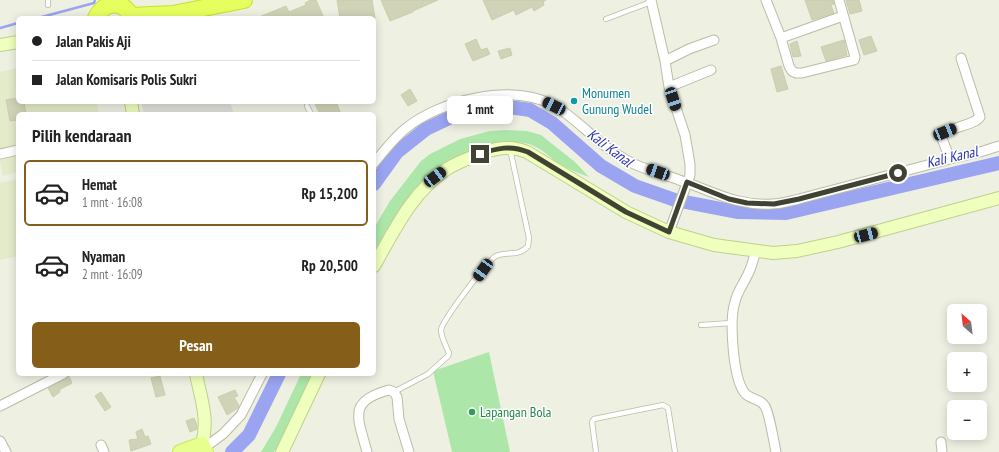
<!DOCTYPE html>
<html lang="id">
<head>
<meta charset="utf-8">
<style>
	:root { --surface:#fff; --page:#f2f2f2; --text:#222; --muted:#767676; --line:#e0e0e0; --accent:#855e19 }
	body { margin:0; font-family:"PT Sans Narrow",sans-serif; background:var(--page); color:var(--text); height:100vh; display:flex; flex-direction:column; font-size:15px; white-space:nowrap }
	* { box-sizing:border-box; margin:0 }
	p { font-size:13px; color:var(--muted) }
	.icon { flex:none; width:22px; height:22px; fill:none; stroke:currentColor; stroke-width:2; stroke-linecap:round; stroke-linejoin:round }
	.map { position:relative; flex:1; overflow:hidden }
	.panel { position:absolute; left:16px; top:112px; width:360px; height:264px; display:flex; flex-direction:column; background:var(--surface); border-radius:6px; box-shadow:0 2px 10px #0003 }
	.panel>* { flex:none }
	.guide { position:absolute; left:16px; top:16px; width:360px; height:88px; border-radius:6px; box-shadow:0 2px 10px #0003; display:grid; align-content:center; height:88px; padding:0 16px; background:var(--surface) }
	.needle { width:26px; rotate:332deg }
	.tools { position:absolute; left:947px; top:304px; display:grid; gap:8px }
	.tools a { display:grid; place-items:center; width:40px; height:40px; border-radius:6px; background:var(--surface); box-shadow:0 2px 10px #0003; font-size:20px }
	.end { position:absolute; width:18px; height:18px; margin:-9px; border:5px solid #414332; background:#fff; box-shadow:0 0 0 2px #fff }
	.from { border-radius:50% }
	.bubble { position:absolute; height:28px; border-radius:6px; background:var(--surface); box-shadow:0 2px 10px #0003; font-size:13px; font-weight:800; line-height:28px; text-align:center }
	.car { position:absolute; width:12px; height:24px; margin:-12px -6px; border-radius:5px; box-shadow:0 0 3px 1px #0007; background:linear-gradient(#222 24%,#8ab4d8 0 40%,#222 0 76%,#8ab4d8 0 86%,#222 0) }
	.guide b { display:flex; align-items:center; gap:14px; height:38px; font-size:15px }
	.guide b+b { border-top:1px solid var(--line) }
	.guide i { width:10px; height:10px; background:var(--text) }
	ul { padding:0; list-style:none }
	li { display:flex; align-items:center; gap:12px; height:66px; margin:0 8px 6px; padding:0 8px; border:2px solid transparent; border-radius:6px }
	li div { flex:1 }
	li b { display:block; font-size:15px }
	li em { font-style:normal; font-weight:800 }
	li.on { border-color:var(--accent) }
	li>.icon { width:36px; height:36px; stroke-width:1.5 }
	h2 { padding:0 16px; font-size:18px; line-height:48px }
	.primary-button { display:flex; gap:8px; margin-top:auto; padding:8px 16px }
	.primary-button a { flex:1; height:46px; border-radius:6px; background:var(--accent); color:#fff; font-size:16px; font-weight:800; line-height:46px; text-align:center }
	.map>svg:first-child { display:block }
	.education { fill:#e4ebcb }
	.green { fill:#ace7a9 }
	.parking { fill:#e1e1db }
	.lines { fill:none; stroke-linecap:round; stroke-linejoin:round }
	.stream { stroke:#9ba4f1; stroke-width:2.5 }
	.river { stroke:#9ba4f1; stroke-width:14 }
	.building { fill:#d0d3b7; stroke:#caceaa }
	.lane-casing { stroke:#b9bda4; stroke-width:6 }
	.street-casing { stroke:#b9bda4; stroke-width:11 }
	.secondary-casing { stroke:#c0cf8e; stroke-width:14 }
	.primary-casing { stroke:#cbe55c; stroke-width:16 }
	.highway-casing { stroke:#c9df2e; stroke-width:18 }
	.lane { stroke:#fff; stroke-width:4.5 }
	.street { stroke:#fff; stroke-width:9 }
	.secondary { stroke:#efffbe; stroke-width:12 }
	.primary { stroke:#e7ff8d; stroke-width:14 }
	.highway { stroke:#e6ff5f; stroke-width:16 }
	.route { stroke:#414332; stroke-width:5 }
	.culture-dot { fill:#0f9aa8; stroke:#fff; stroke-width:1.5 }
	.leisure-dot { fill:#2e9e5b; stroke:#fff; stroke-width:1.5 }
	.labels { text-anchor:middle; stroke-width:3; stroke-linejoin:round; paint-order:stroke }
	.culture-label { font-size:14px; fill:#0d838f; stroke:#fff; text-anchor:start }
	.leisure-label { font-size:14px; fill:#27864d; stroke:#fff; text-anchor:start }
	.water-label { font-size:15px; font-style:italic; fill:#2b36af; stroke:#fff }
</style>
</head>
<body>
<div class="map">
<svg width="999" height="452" viewBox="0 0 999 452">
	<rect width="100%" height="100%" fill="#eef1e2"/>
	<path class="education" d="M18,68V102H97L99,114H18V172L3,176L0,160V72Z
		M18,179V256L0,260V183Z"/>
	<path class="green" d="M506,130L527,131L541,135L575,162L589,177C578,173 568,169 558,163C551,158 544,151 536,147C523,140 505,142 491,145C427,159 404,199 374,252V228L390,201L421,161L430,154L460,139L490,131Z
		M489,352L510,452H452L433,371Z
		M301,374H316L274,452H261L276,427Z"/>
	<path class="parking" d="M141,102H230L234,114H144Z"/>
	<g class="lines">
		<path class="stream" d="M38,18L94,3L95,0
			M0,28L18,23"/>
		<path class="river" d="M374,184L397,152L426,129L460,113L502,106L530,110L552,123L601,166L635,186L675,200L737,212L786,213L999,163
			M232,452L249,435L279,374"/>
	</g>
	<path class="building" d="M311,0H316L324,18H257L286,6L289,12L306,5L305,3Z
		M337,0H372L375,18H340Z
		M381,0H438L413,11V12L390,21Z
		M483,0H546L543,2L544,5L534,11L532,7L516,15L514,10L492,20Z
		M805,0H833L834,4L831,5L834,13L812,20Z
		M846,0H859L862,11L850,14Z
		M871,36L877,51L864,55L859,40Z
		M476,39L481,50L487,48L490,54L473,61L465,44Z
		M844,40L847,55L826,61L821,47Z
		M797,41L801,56L793,57L790,44Z
		M510,48L512,55L501,59L498,51Z
		M781,66L788,89L777,92L771,69Z
		M410,89L417,101L408,106L401,95Z
		M18,98V102H24L26,114H18V120L10,121L6,100Z
		M314,102H336L341,114H320Z
		M69,376L72,383L59,390L60,392L53,397L48,388L66,379Z
		M160,376L165,395L156,397L151,378Z
		M235,390L238,396L234,397L239,406L238,408L227,415L218,397Z
		M101,392L111,407L105,411L95,396Z
		M194,418L197,425V429L190,432L186,421Z
		M142,429L145,437L148,436L151,444L131,451L129,440L138,439L136,432Z"/>
	<g class="lines">
		<defs>
			<path id="lane" d="M48,0V5
				M606,19L651,2
				M307,106L311,114
				M701,325L732,323
				M394,392L428,374L448,356L449,353C446,346 441,337 441,330C442,321 488,260 496,256C507,251 519,257 528,246L529,238L510,149
				M596,452L592,422L594,419L663,405L668,408L675,452"/>
			<path id="street" d="M651,0L665,61L669,87L685,135L690,164V175L669,232
				M766,0L781,38L789,66L792,71L796,73H802L854,60L855,57L839,0
				M781,38L843,16
				M665,61L689,49L714,40
				M669,87L711,70
				M0,154L18,150
				M950,159L941,136L942,134C952,127 974,125 980,117L961,58
				M374,163C384,151 393,139 405,129C440,100 511,83 553,105C568,113 581,126 594,137C604,146 616,154 628,161C642,169 664,174 679,180C713,191 735,206 772,204C781,204 790,201 799,199L950,159L980,152L999,146
				M756,251C753,259 752,267 748,274C744,283 737,292 735,302C729,320 733,377 744,392C748,399 759,398 764,405C769,410 774,443 776,452
				M0,406L63,374
				M0,441L6,452
				M941,442L942,452
				M101,445L104,452
				M204,448L223,434L241,415L262,374
				M367,452C358,418 347,401 389,390L394,392L397,397L399,419L409,452"/>
			<path id="secondary" d="M0,45L18,42
				M131,102L133,114
				M374,266C394,231 412,192 447,169C456,163 467,159 477,155C495,148 509,145 527,152L626,212L669,232L714,245L773,253L797,251L838,242L999,198
				M196,374C201,399 209,419 202,444
				M282,452L319,374"/>
			<path id="primary" d="M180,452L202,444L206,452"/>
			<path id="highway" d="M131,16L173,14
				M96,18C104,0 126,0 131,18
				M164,18L173,14L244,0"/>
		</defs>
		<use href="#lane" class="lane-casing"/>
		<use href="#street" class="street-casing"/>
		<use href="#secondary" class="secondary-casing"/>
		<use href="#primary" class="primary-casing"/>
		<use href="#highway" class="highway-casing"/>
		<use href="#lane" class="lane"/>
		<use href="#street" class="street"/>
		<use href="#secondary" class="secondary"/>
		<use href="#primary" class="primary"/>
		<use href="#highway" class="highway"/>
	</g>
	<g class="lines">
		<path class="route" d="M480,154C497,148 511,145 528,152L626,212L669,232L687,182L729,199L747,203L774,204L799,199L898,173"/>
	</g>
	<circle class="culture-dot" cx="574" cy="101" r="4"/>
	<circle class="leisure-dot" cx="472" cy="412" r="4"/>
	<g class="labels">
		<g class="culture-label">
			<text x="582" y="98">Monumen<tspan x="582" dy="16">Gunung Wudel</tspan></text>
		</g>
		<g class="leisure-label">
			<text x="480" y="417">Lapangan Bola</text>
		</g>
		<g class="water-label">
			<text transform="translate(610 148) rotate(37)" y="5">Kali Kanal</text>
			<text transform="translate(952 157) rotate(-13)" y="5">Kali Kanal</text>
		</g>
	</g>
</svg>
<div class="tools">
<a><svg class="needle" viewBox="-14 -14 28 28"><path d="M0-13l5 13h-10z" fill="#e53935"/><path d="M0 13l5-13h-10z" fill="#767676"/></svg></a>
<a>+</a>
<a>−</a>
</div>
<i class="end from" style="left:898px;top:173px"></i>
<i class="end" style="left:480px;top:154px"></i>
<div class="bubble" style="left:447px;top:96px;width:66px">1 mnt</div>
<i class="car" style="left:673px;top:99px;rotate:162deg"></i>
<i class="car" style="left:554px;top:106px;rotate:296deg"></i>
<i class="car" style="left:945px;top:132px;rotate:68deg"></i>
<i class="car" style="left:658px;top:172px;rotate:290deg"></i>
<i class="car" style="left:435px;top:177px;rotate:53deg"></i>
<i class="car" style="left:866px;top:235px;rotate:75deg"></i>
<i class="car" style="left:483px;top:270px;rotate:216deg"></i>
<div class="guide">
<b><i class="from"></i>Jalan Pakis Aji</b>
<b><i></i>Jalan Komisaris Polis Sukri</b>
</div>
<section class="panel">
<h2>Pilih kendaraan</h2>
<ul>
<li class="on"><svg class="icon" aria-label="car" viewBox="0 0 24 24"><path d="M5 17H2v-5l4-1 3-4h7l3 4 3 1v5h-3M9 17h6M6 11h13"/><circle cx="7" cy="17" r="2"/><circle cx="17" cy="17" r="2"/></svg><div><b>Hemat</b><p>1 mnt · 16:08</p></div><em>Rp 15,200</em></li>
<li><svg class="icon" aria-label="car" viewBox="0 0 24 24"><path d="M5 17H2v-5l4-1 3-4h7l3 4 3 1v5h-3M9 17h6M6 11h13"/><circle cx="7" cy="17" r="2"/><circle cx="17" cy="17" r="2"/></svg><div><b>Nyaman</b><p>2 mnt · 16:09</p></div><em>Rp 20,500</em></li>
</ul>
<div class="primary-button"><a>Pesan</a></div>
</section>
</div>
</body>
</html>
